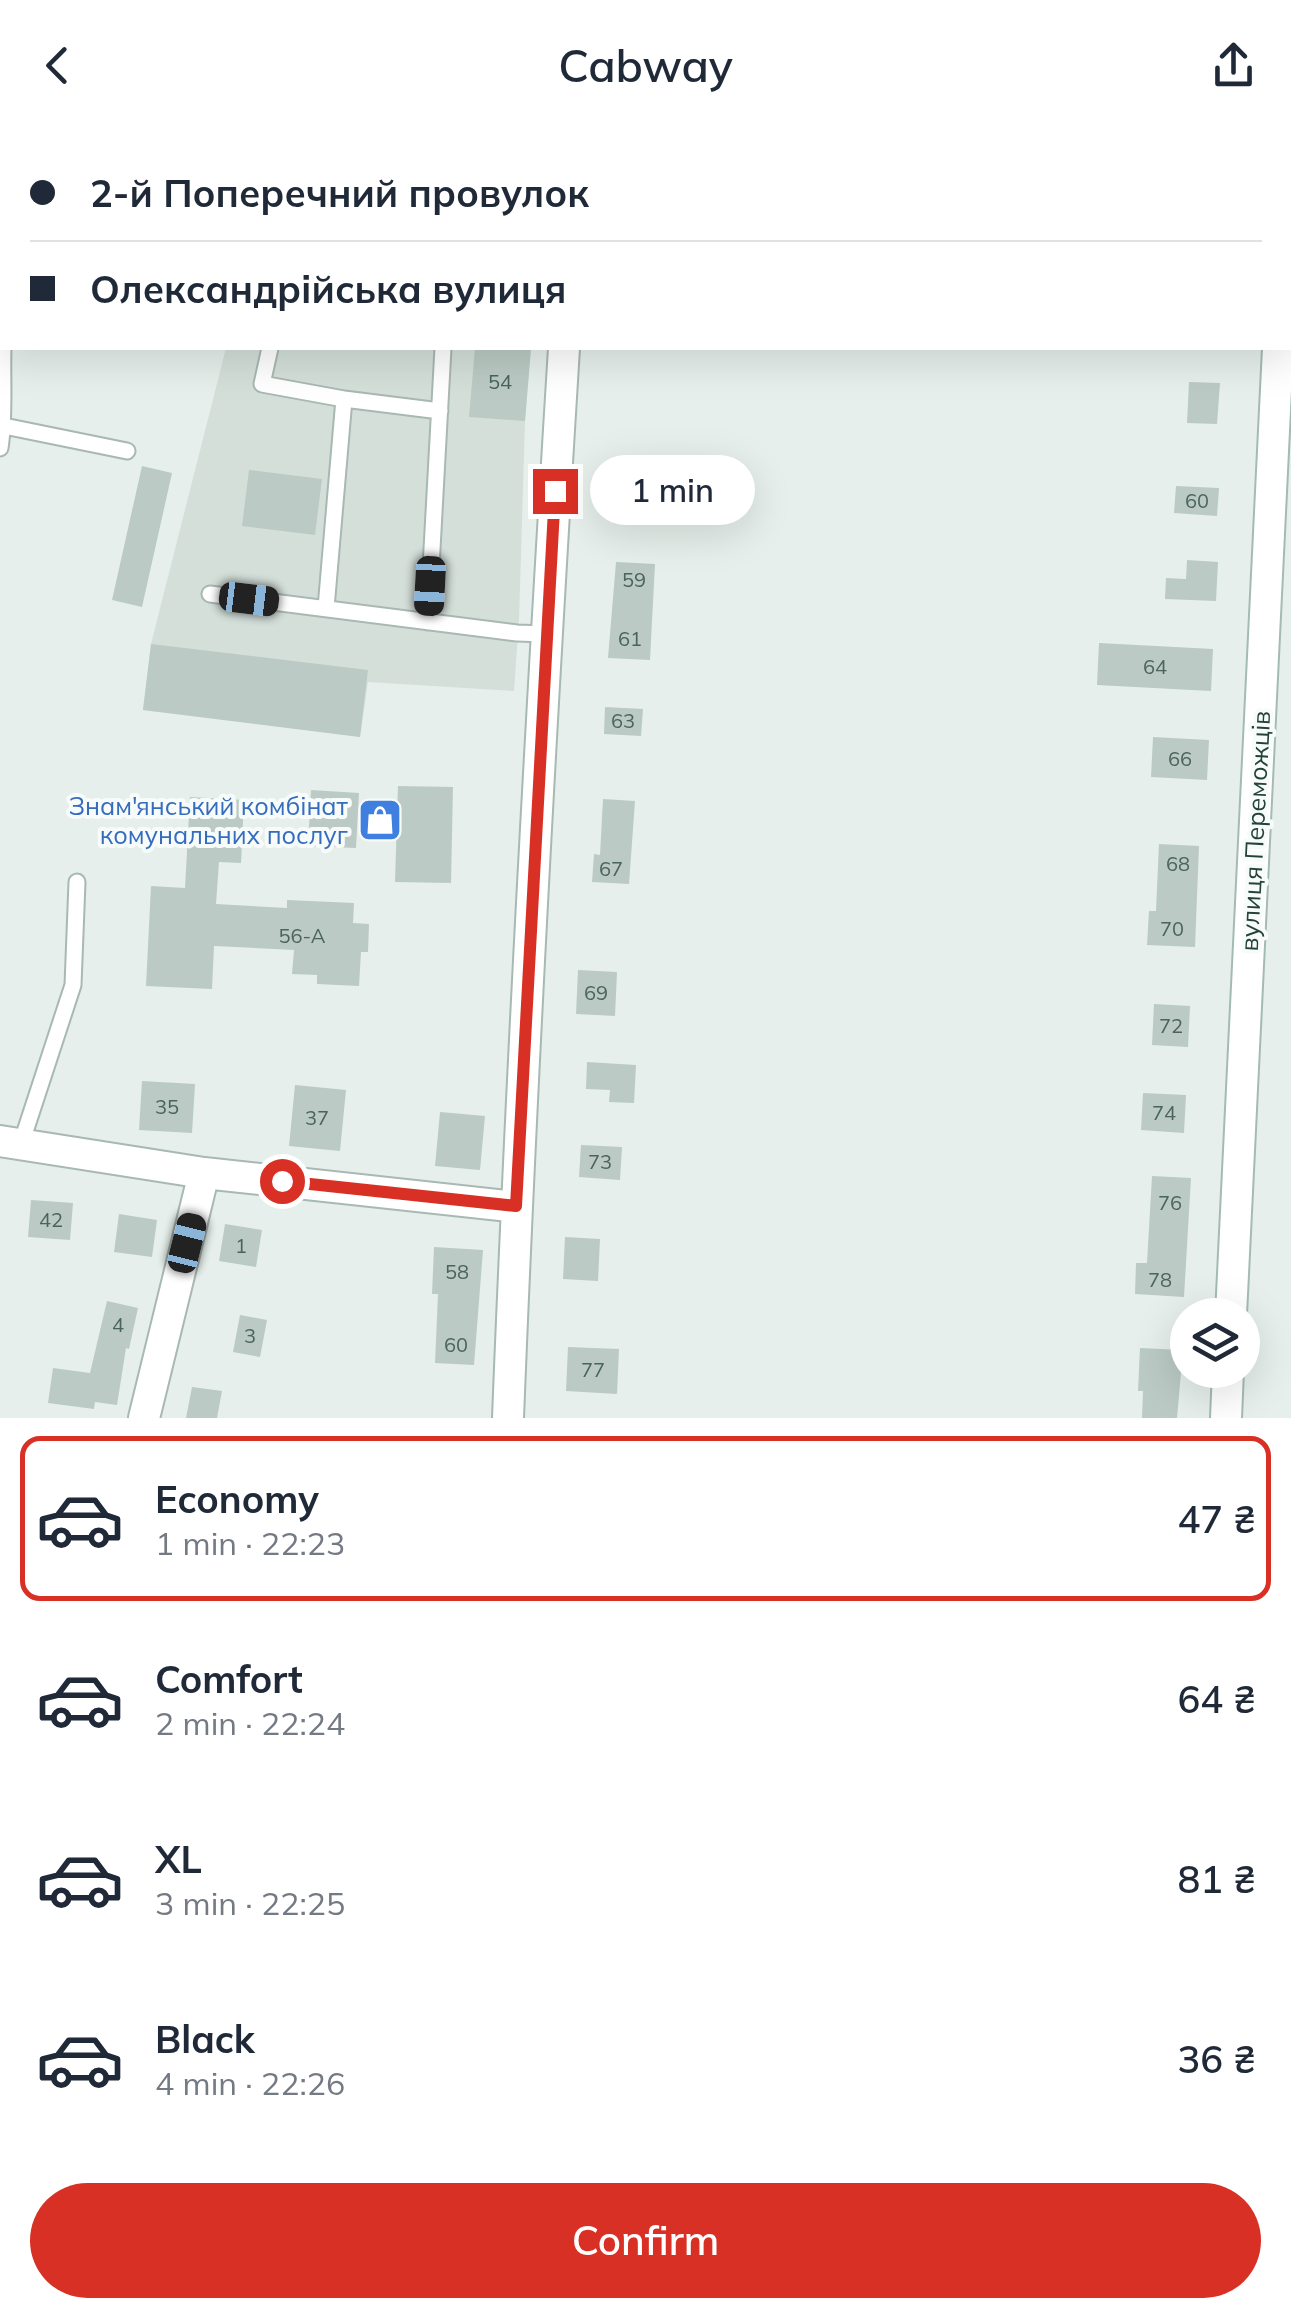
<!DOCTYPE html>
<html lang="en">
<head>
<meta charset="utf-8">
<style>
	:root { --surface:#fff; --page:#f2f2f3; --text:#1f2937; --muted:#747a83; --line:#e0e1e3; --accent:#d93025 }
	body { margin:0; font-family:Mulish,sans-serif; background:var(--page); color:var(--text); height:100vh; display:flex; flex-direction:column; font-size:38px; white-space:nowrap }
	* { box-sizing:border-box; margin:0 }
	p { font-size:32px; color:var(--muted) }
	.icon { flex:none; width:55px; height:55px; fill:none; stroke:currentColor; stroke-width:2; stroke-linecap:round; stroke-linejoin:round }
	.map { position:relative; height:1288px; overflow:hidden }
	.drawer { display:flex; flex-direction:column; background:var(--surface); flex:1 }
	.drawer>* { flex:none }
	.banner { position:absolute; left:0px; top:0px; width:1292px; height:220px; box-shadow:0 10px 40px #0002; display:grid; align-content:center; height:220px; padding:0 30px; background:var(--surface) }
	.buttons { position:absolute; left:1170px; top:1168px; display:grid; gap:20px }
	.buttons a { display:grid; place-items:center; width:90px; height:90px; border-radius:50%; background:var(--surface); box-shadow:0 10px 40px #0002; font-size:50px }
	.end { position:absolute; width:45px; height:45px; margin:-22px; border:12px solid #d93025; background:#fff; box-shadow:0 0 0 5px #fff }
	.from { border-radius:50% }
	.bubble { position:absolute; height:70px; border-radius:35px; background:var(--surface); box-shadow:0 10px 40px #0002; font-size:32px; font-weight:600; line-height:70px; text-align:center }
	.car { position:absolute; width:30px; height:60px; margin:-30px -15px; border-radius:12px; box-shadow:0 0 8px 2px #0007; background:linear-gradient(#222 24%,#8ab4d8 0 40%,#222 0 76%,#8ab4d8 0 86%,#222 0) }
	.banner b { display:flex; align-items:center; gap:35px; height:95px; font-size:38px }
	.banner b+b { border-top:2px solid var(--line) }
	.banner i { width:25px; height:25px; background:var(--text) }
	ul { padding:18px 0 0; list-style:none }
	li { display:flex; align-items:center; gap:30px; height:165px; margin:0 20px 15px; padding:0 10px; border:5px solid transparent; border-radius:20px }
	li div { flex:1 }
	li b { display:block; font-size:38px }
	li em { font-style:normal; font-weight:600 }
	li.active { border-color:var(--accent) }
	li>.icon { width:90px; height:90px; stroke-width:1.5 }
	.primary-button { display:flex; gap:20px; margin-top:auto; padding:20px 30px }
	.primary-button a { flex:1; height:115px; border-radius:60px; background:var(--accent); color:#fff; font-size:40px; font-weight:600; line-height:115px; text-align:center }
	header { display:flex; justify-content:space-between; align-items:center; height:130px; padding:0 30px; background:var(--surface); font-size:45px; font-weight:600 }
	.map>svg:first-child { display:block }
	.built { fill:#d4dfda }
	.building { fill:#bbcac4 }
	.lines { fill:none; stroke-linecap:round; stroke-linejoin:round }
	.lane-casing { stroke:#a8b8b2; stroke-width:19 }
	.street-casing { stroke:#a8b8b2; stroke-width:34 }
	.secondary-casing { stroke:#a4bbb3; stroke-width:34 }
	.lane { stroke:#fff; stroke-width:15 }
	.street { stroke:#fff; stroke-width:30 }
	.secondary { stroke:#fff; stroke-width:30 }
	.route { stroke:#d93025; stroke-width:12 }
	.labels { text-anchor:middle; stroke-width:8; stroke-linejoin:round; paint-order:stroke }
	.number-label { font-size:20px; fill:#4a645c }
	.shop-label { font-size:25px; fill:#366cbe; stroke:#f7fbf9; text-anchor:end }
	.street-label { font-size:25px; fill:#24423a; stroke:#f7fbf9 }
</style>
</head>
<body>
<header><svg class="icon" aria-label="back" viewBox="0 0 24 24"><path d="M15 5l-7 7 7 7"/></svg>Cabway<svg class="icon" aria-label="share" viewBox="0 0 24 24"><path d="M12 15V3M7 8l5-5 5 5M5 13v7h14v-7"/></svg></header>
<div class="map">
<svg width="1291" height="1288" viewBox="0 0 1291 1288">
	<rect width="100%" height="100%" fill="#e6efeb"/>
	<path class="built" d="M226,218H531L525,291L519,490L514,561L368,552L360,607L143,580L151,514Z"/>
	<path class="building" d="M475,218H531L525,291L469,287Z
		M1189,252L1220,253L1217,294L1187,293Z
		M619,326L658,328L656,367L616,365Z
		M142,336L172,343L142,477L112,470Z
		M249,340L322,349L315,405L242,396Z
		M1176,356L1219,358L1217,386L1174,383Z
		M1187,430L1218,432L1216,471L1165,469L1166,448L1186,449Z
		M616,432L655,434L650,530L608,528Z
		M1099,513L1213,519L1211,561L1097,555Z
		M151,514L368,540L360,607L143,580Z
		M605,577L643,579L641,606L604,604Z
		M1153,607L1209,610L1207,650L1151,647Z
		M398,656L453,657L451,753L395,752Z
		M311,660L359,663L356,718L308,716Z
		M190,667L244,670L241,733L219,732L216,774L287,778V770L354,773L353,793L369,794L368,822H361L359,856L317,854V845L292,844L294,820L214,816L212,859L146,856L151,756L185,758Z
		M603,669L635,671L629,754L592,752L594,724L600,725Z
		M1159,714L1199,716L1195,817L1147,815L1149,781H1156Z
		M578,840L617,842L615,886L576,884Z
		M1154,874L1190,876L1188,917L1152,915Z
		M587,932L636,935L634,973L609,972L610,960L586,959Z
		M142,951L195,954L192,1003L139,1000Z
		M295,955L346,960L340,1021L289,1016Z
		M1143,963L1186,965L1184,1003L1141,1000Z
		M440,982L485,986L480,1040L435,1036Z
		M581,1015L622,1017L620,1050L579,1047Z
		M1152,1046L1191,1048L1184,1167L1135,1164L1136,1133H1147Z
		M31,1070L73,1073L70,1110L28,1107Z
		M119,1084L157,1090L152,1127L114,1122Z
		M225,1094L262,1100L256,1137L219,1131Z
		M565,1107L600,1109L598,1151L563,1149Z
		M434,1117L483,1120L474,1235L435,1233L438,1164H432Z
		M107,1171L138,1178L129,1219L126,1218L117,1275L95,1272L94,1279L48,1273L53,1238L90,1243Z
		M240,1185L267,1190L260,1227L233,1222Z
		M568,1217L619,1219L617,1264L566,1261Z
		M1140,1218L1183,1220L1177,1288H1142L1143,1261H1138Z
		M192,1257L222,1261L217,1288H186Z"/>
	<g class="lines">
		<defs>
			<path id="lane" d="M1290,141L1291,142
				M270,218L262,254L344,269L440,281
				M4,296L127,321
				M0,318C5,287 2,250 3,218
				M210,464L517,503L546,504
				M326,478L344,269
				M428,492L443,218
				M21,1014L73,855L77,752"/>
			<path id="street" d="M577,2V0
				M0,64L2,65
				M0,1011L204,1043L517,1077
				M144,1288L204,1043
				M508,1288C522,931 542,574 564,218"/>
			<path id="secondary" d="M1288,2V0
				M1231,1185L1278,218
				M1226,1288L1228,1240"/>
		</defs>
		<use href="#lane" class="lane-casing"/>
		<use href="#street" class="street-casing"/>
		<use href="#secondary" class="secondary-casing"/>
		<use href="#lane" class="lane"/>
		<use href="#street" class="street"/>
		<use href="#secondary" class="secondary"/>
	</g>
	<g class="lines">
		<path class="route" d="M282,1051L516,1076L555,361"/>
	</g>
	<defs>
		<symbol id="shop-square" viewBox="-11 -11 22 22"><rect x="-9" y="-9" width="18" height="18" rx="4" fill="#3f7fe0" stroke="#f7fbf9"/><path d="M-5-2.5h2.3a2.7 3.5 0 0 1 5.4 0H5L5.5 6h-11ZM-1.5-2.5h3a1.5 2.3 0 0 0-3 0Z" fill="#fff"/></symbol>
	</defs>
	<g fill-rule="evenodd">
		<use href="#shop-square" x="355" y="665" width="50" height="50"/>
	</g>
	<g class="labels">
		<g class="number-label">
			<text x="500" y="259">54</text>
			<text x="1197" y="378">60</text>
			<text x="634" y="457">59</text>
			<text x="630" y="516">61</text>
			<text x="1155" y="544">64</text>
			<text x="623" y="598">63</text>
			<text x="1180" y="636">66</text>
			<text x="1178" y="741">68</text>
			<text x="611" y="746">67</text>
			<text x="1172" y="806">70</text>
			<text x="302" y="813">56-А</text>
			<text x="596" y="870">69</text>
			<text x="1171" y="903">72</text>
			<text x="167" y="984">35</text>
			<text x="1164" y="990">74</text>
			<text x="317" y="995">37</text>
			<text x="600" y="1039">73</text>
			<text x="1170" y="1080">76</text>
			<text x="51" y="1097">42</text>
			<text x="241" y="1123">1</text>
			<text x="457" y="1149">58</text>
			<text x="1160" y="1157">78</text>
			<text x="118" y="1202">4</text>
			<text x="250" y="1213">3</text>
			<text x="456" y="1222">60</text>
			<text x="593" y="1247">77</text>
		</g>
		<g class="shop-label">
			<text x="348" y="685">Знам'янський комбінат<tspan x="348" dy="29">комунальних послуг</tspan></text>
		</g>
		<g class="street-label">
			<text transform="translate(1255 701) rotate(-87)" y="9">вулиця Переможців</text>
		</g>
	</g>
</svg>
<div class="buttons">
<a><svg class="icon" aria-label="layers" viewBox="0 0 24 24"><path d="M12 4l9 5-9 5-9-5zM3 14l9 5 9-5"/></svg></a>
</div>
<i class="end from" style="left:282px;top:1051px"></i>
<i class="end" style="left:555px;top:361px"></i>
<div class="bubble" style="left:590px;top:325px;width:165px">1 min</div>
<i class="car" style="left:430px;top:456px;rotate:183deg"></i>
<i class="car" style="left:249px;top:469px;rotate:97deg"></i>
<i class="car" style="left:187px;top:1113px;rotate:14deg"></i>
<div class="banner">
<b><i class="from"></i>2-й Поперечний провулок</b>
<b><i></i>Олександрійська вулиця</b>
</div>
</div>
<section class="drawer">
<ul>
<li class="active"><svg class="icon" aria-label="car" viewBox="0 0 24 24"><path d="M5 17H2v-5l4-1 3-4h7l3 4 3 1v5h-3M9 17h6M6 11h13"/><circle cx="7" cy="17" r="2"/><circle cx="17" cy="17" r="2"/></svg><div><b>Economy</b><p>1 min · 22:23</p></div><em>47 ₴</em></li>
<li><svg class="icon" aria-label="car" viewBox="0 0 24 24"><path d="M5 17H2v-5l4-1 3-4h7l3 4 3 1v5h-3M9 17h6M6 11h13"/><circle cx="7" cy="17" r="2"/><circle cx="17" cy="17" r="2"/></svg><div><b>Comfort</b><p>2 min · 22:24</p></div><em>64 ₴</em></li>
<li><svg class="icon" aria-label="car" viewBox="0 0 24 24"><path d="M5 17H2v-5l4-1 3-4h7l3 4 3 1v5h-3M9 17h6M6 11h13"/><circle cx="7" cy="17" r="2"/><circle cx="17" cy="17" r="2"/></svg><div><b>XL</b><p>3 min · 22:25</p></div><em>81 ₴</em></li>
<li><svg class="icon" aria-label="car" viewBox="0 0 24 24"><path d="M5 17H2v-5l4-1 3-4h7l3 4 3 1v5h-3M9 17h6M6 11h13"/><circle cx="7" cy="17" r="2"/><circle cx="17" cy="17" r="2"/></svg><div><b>Black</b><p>4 min · 22:26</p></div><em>36 ₴</em></li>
</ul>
<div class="primary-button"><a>Confirm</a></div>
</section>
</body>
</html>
